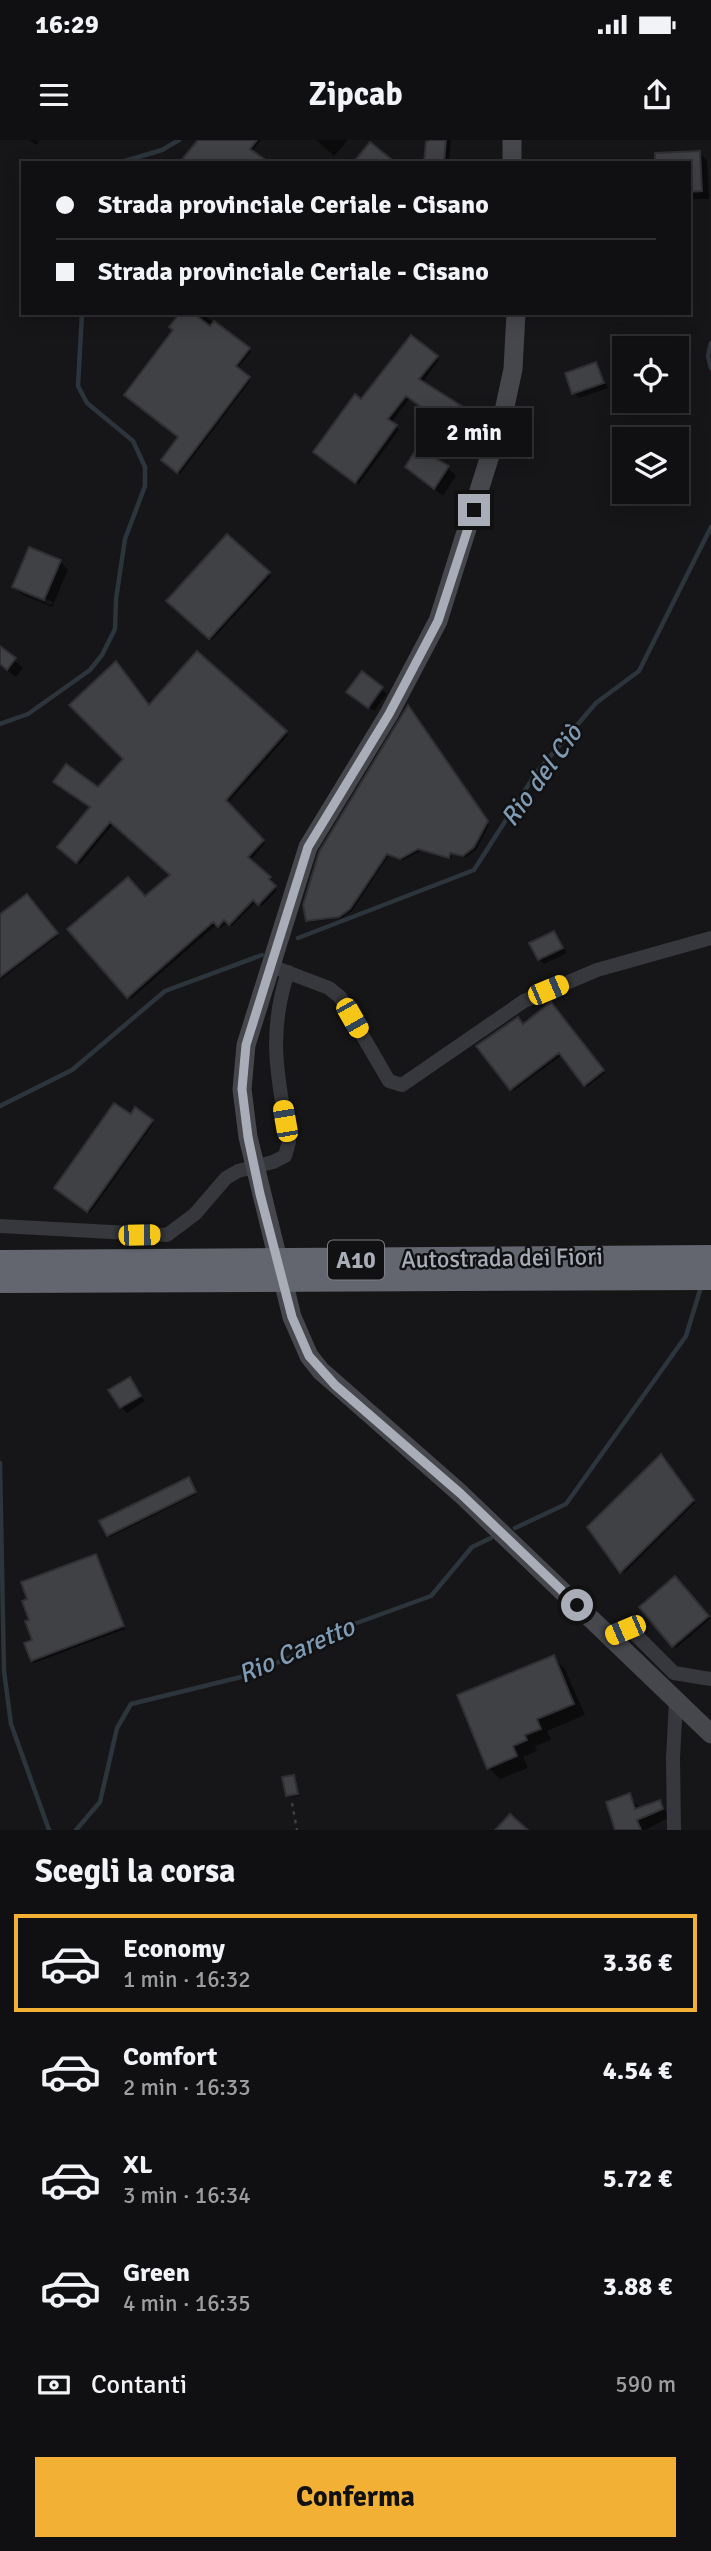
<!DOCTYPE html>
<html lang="it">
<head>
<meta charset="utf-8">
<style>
	:root { --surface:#101012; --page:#1e1e20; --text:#f1f3f6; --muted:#9c9d9f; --line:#303032; --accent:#f2b134 }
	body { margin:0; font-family:Signika,sans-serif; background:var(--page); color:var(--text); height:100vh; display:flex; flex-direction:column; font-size:26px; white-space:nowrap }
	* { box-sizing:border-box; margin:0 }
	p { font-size:23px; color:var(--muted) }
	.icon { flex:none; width:38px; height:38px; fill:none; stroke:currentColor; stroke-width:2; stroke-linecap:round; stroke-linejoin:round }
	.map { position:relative; height:1690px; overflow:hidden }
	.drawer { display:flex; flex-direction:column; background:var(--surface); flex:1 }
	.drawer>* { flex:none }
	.top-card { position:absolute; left:21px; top:21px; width:670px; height:154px; border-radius:0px; box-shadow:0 4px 18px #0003,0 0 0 2px var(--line); display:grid; align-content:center; height:154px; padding:0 35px; background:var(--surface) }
	.controls { position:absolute; left:612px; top:196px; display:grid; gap:14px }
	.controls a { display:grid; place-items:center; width:77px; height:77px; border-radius:0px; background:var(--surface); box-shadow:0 4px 18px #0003,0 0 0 2px var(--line); font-size:35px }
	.end { position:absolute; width:32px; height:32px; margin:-16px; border:9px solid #a8adb8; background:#111; box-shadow:0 0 0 4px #111 }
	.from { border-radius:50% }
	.bubble { position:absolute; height:49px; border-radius:0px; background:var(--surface); box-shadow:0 4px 18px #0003,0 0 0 2px var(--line); font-size:23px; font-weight:700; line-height:49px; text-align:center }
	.car { position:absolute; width:21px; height:42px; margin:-21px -10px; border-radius:9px; box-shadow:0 0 5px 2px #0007; background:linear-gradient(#f5c518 24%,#345 0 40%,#f5c518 0 76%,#345 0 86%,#f5c518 0) }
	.top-card b { display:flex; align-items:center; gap:24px; height:66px; font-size:26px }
	.top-card b+b { border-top:2px solid var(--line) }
	.top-card i { width:18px; height:18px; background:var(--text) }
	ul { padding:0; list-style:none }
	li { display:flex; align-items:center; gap:21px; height:98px; margin:0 14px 10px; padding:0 21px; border:4px solid transparent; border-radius:0px }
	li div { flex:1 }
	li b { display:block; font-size:26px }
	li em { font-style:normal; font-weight:700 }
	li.selected { border-color:var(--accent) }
	li>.icon { width:63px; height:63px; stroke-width:1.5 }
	h2 { padding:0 35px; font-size:32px; line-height:84px }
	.pay { display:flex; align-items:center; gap:18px; height:77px; padding:0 35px; font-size:26px }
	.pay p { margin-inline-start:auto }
	.action { display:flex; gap:14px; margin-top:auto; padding:14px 35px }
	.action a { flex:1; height:80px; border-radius:0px; background:var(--accent); color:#111; font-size:28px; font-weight:700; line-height:80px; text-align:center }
	.status { display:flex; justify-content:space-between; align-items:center; height:49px; padding:0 35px; background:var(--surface); direction:ltr }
	.status svg { height:19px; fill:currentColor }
	header { display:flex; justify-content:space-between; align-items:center; height:91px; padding:0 35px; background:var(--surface); font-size:32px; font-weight:700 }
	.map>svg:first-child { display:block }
	.shadow { fill:#0007; fill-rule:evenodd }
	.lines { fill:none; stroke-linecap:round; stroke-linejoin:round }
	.stream { stroke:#2c353c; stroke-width:4.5 }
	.building { fill:#404145; stroke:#303034; stroke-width:2 }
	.path { stroke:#3d3f44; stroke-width:2.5; stroke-dasharray:3.5 5; stroke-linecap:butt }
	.street { stroke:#37383d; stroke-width:14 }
	.secondary { stroke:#45474d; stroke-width:19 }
	.highway { stroke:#63666e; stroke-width:24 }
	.route { stroke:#a8adb8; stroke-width:9 }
	.labels { text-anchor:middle; stroke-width:5; stroke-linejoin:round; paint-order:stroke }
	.shield { fill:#111113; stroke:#7b7e86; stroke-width:2 }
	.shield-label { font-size:23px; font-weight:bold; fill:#a8adb8 }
	.street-label { font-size:24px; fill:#a8adb8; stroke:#111113 }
	.water-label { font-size:26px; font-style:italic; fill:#7f9bb3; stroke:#111113 }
</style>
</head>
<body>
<div class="status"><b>16:29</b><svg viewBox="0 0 49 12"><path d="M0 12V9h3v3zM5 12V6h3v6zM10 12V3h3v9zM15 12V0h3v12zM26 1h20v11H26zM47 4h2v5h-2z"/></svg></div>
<header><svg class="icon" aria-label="menu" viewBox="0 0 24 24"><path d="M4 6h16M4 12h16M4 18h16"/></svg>Zipcab<svg class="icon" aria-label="share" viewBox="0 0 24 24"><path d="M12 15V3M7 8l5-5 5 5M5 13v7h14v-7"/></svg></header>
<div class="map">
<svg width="711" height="1690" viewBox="0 0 711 1690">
	<rect width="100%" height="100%" fill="#161618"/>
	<path class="shadow" d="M28,0H39L37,5Z
		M199,0H261L251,12L267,23H179Z
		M316,0H348L334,16Z
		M432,0H451L449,23H426Z
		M700,13L707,21L709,59H690V23Z
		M182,173H201L249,209L251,212L237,229L251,240L180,334L163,320L181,297L175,190Z
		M436,217L439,220L422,243L470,274L457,293L410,258L391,283L399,290L359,344L319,314L362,261Z
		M595,224L608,248L579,258L574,253Z
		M407,327L448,328L456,336L443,356Z
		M227,396L271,436L212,500L169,461Z
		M60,421L68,430L52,467L23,455L14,447ZM22,449L53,462L51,465L22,453Z
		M0,508L23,528L16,537L0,525Z
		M197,513L288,595L227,664L265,703L250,721L273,740L270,743L277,750L262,766L257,761L232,786L227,782L221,788L217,784L131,859L70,789L145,759L172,735L114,683L80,724L59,707L92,668L98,649L126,619L149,567Z
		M362,534L387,554L374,571L354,557Z
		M410,569L489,685L476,710L466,717L452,714L451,719L421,711L403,720L389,715L352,771L341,778L310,782L308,780Z
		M29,758L58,796L0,840V776Z
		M554,793L567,813L544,824L539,819Z
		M551,864L605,933L587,947L562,915L513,951L523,886Z
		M131,977L154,983L90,1073L58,1050Z
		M129,1239L145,1261L127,1273L121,1267Z
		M662,1318L695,1363L624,1433L589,1388Z
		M191,1341L197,1354L110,1397L108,1395Z
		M96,1416L125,1489L34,1523L31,1481Z
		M675,1439L710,1479L676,1508L641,1467Z
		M554,1518L565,1529L585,1575L547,1591L551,1600L535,1606L537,1611L523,1617L528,1628L500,1639L489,1628Z
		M294,1637L299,1656L290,1657L287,1655Z
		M629,1656L640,1669L659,1662L670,1677L645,1690H617L608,1663Z"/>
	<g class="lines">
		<path class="stream" d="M118,23L162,10L179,0
			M711,203L708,216L711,228
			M0,584L28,574L90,530L102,515L115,489L116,459L125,399L145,346V327L133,301L87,263L78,246L82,173
			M298,798L474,730L536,633L596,563L639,531L711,387
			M0,966L72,930L165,851L262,815
			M0,1323L4,1531L11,1584L49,1690
			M515,1388L566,1364L686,1196L701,1147
			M76,1690L100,1662L117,1588L131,1564L245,1536L298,1514L354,1484L431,1456L472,1407L491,1398"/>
	</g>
	<path class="building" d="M198,0H257L250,9L270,23H179Z
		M430,0H446L444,23H424L426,2Z
		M370,2L396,23H353Z
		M700,11L702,51L690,52V23H655V13Z
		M180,173H193L210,186L214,181L250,208L236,226L250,237L177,333L161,320L178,297L124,255L173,190L169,187Z
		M411,195L438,216L419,239L468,270L454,291L406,256L388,279L397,285L355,343L313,312L355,254L361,259Z
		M596,222L604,243L572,254L565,233Z
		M417,308L449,326L434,349L405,327Z
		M227,394L270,432L209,499L166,461Z
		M29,407L61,420L44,460L12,447Z
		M0,506L16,518L7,530L0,524Z
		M197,511L287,591L226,660L264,700L248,717L271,737L269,739L276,746L258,765L253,760L229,785L224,780L218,787L213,782L127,858L67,789L128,737L145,756L170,735L110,682L76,723L57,707L90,667L53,642L66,624L98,647L123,619L69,565L116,521L149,565Z
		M362,531L383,547L368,568L346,552Z
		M408,565L488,681L474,707L463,716L450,713L449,718L418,709L400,719L387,714L350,769L339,777L306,781L303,765L319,712Z
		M27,754L58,793L0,837V774Z
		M554,791L563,808L538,820L529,803Z
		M551,862L604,930L584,946L559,913L510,950L476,906L518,877L523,884Z
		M114,963L131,974L135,967L153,980L87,1072L54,1048Z
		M130,1237L141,1256L120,1268L108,1250Z
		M661,1314L694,1360L620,1433L587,1387Z
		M189,1337L196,1352L107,1396L99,1381Z
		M96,1414L124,1486L31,1521L24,1503L32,1500L25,1481L29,1480L22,1461L27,1459L21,1442Z
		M675,1436L709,1476L672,1507L639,1467Z
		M554,1515L574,1564L537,1579L541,1589L525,1595L527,1600L513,1606L517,1616L487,1629L457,1555Z
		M294,1635L298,1654L286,1656L282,1637Z
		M630,1653L635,1669L660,1660L663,1669L637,1680L641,1690H615L606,1662Z
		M510,1674L528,1690H495Z"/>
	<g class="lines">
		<path class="path" d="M292,1663L297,1690"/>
		<path class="street" d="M271,826L329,848L340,857L389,941L402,945L524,861L597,830L711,798
			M0,1086L167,1095L195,1074L226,1038L238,1031L273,1022L285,1016L289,1002C278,940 267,895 288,832
			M610,1497L625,1490L634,1493L674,1533L711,1539
			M674,1690L673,1618L676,1561"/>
		<path class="secondary" d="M512,0V23
			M516,173L513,229L504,271L438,481L389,574L308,707L246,905L242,949L248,997L292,1177L309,1216L321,1231L461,1354L711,1594"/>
		<path class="highway" d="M0,1122L711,1117
			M0,1141L711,1138"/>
	</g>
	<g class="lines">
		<path class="route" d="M474,370L438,481L389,574L308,707L246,905L242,949L248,997L260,1054L292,1177L309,1216L335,1245L461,1354L577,1465"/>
	</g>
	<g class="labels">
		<rect class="shield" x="328" y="1100.5" width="56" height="39" rx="5"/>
		<g class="shield-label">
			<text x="356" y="1128">A10</text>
		</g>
		<g class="street-label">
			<text transform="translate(502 1118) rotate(-1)" y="8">Autostrada dei Fiori</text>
		</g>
		<g class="water-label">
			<text transform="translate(541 635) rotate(-54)" y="9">Rio del Ciò</text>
			<text transform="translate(296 1510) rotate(-24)" y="9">Rio Caretto</text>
		</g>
	</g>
</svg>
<div class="controls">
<a><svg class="icon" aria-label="locate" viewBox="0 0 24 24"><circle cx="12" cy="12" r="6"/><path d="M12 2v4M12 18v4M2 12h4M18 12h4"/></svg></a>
<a><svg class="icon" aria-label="layers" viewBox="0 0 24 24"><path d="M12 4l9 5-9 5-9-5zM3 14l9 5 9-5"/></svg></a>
</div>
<i class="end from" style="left:577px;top:1465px"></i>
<i class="end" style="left:474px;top:370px"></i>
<div class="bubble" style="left:416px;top:268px;width:116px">2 min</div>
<i class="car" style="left:548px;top:850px;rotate:67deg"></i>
<i class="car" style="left:352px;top:878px;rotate:150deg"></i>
<i class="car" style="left:285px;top:981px;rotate:350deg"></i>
<i class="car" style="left:139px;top:1095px;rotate:89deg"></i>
<i class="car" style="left:625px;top:1490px;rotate:247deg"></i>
<div class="top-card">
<b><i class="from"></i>Strada provinciale Ceriale - Cisano</b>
<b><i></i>Strada provinciale Ceriale - Cisano</b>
</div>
</div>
<section class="drawer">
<h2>Scegli la corsa</h2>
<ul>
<li class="selected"><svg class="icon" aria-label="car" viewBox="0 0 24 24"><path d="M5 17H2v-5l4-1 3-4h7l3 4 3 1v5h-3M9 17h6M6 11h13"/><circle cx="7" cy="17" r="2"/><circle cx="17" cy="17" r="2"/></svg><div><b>Economy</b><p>1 min · 16:32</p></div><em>3.36 €</em></li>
<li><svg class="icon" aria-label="car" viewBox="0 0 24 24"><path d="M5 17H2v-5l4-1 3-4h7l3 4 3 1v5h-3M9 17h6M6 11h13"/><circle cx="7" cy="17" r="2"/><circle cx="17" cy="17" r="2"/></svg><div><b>Comfort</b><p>2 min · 16:33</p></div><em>4.54 €</em></li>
<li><svg class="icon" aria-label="car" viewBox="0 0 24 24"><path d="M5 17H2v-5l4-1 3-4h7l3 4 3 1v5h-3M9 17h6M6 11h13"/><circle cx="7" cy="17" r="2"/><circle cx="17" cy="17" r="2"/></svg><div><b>XL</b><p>3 min · 16:34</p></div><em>5.72 €</em></li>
<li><svg class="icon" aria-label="car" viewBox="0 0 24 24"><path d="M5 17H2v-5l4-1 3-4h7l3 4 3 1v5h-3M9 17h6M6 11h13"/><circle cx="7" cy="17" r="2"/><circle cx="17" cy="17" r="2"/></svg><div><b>Green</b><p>4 min · 16:35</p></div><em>3.88 €</em></li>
</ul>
<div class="pay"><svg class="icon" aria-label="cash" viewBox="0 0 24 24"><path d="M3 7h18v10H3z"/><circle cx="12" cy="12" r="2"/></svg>Contanti<p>590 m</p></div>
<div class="action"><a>Conferma</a></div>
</section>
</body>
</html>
